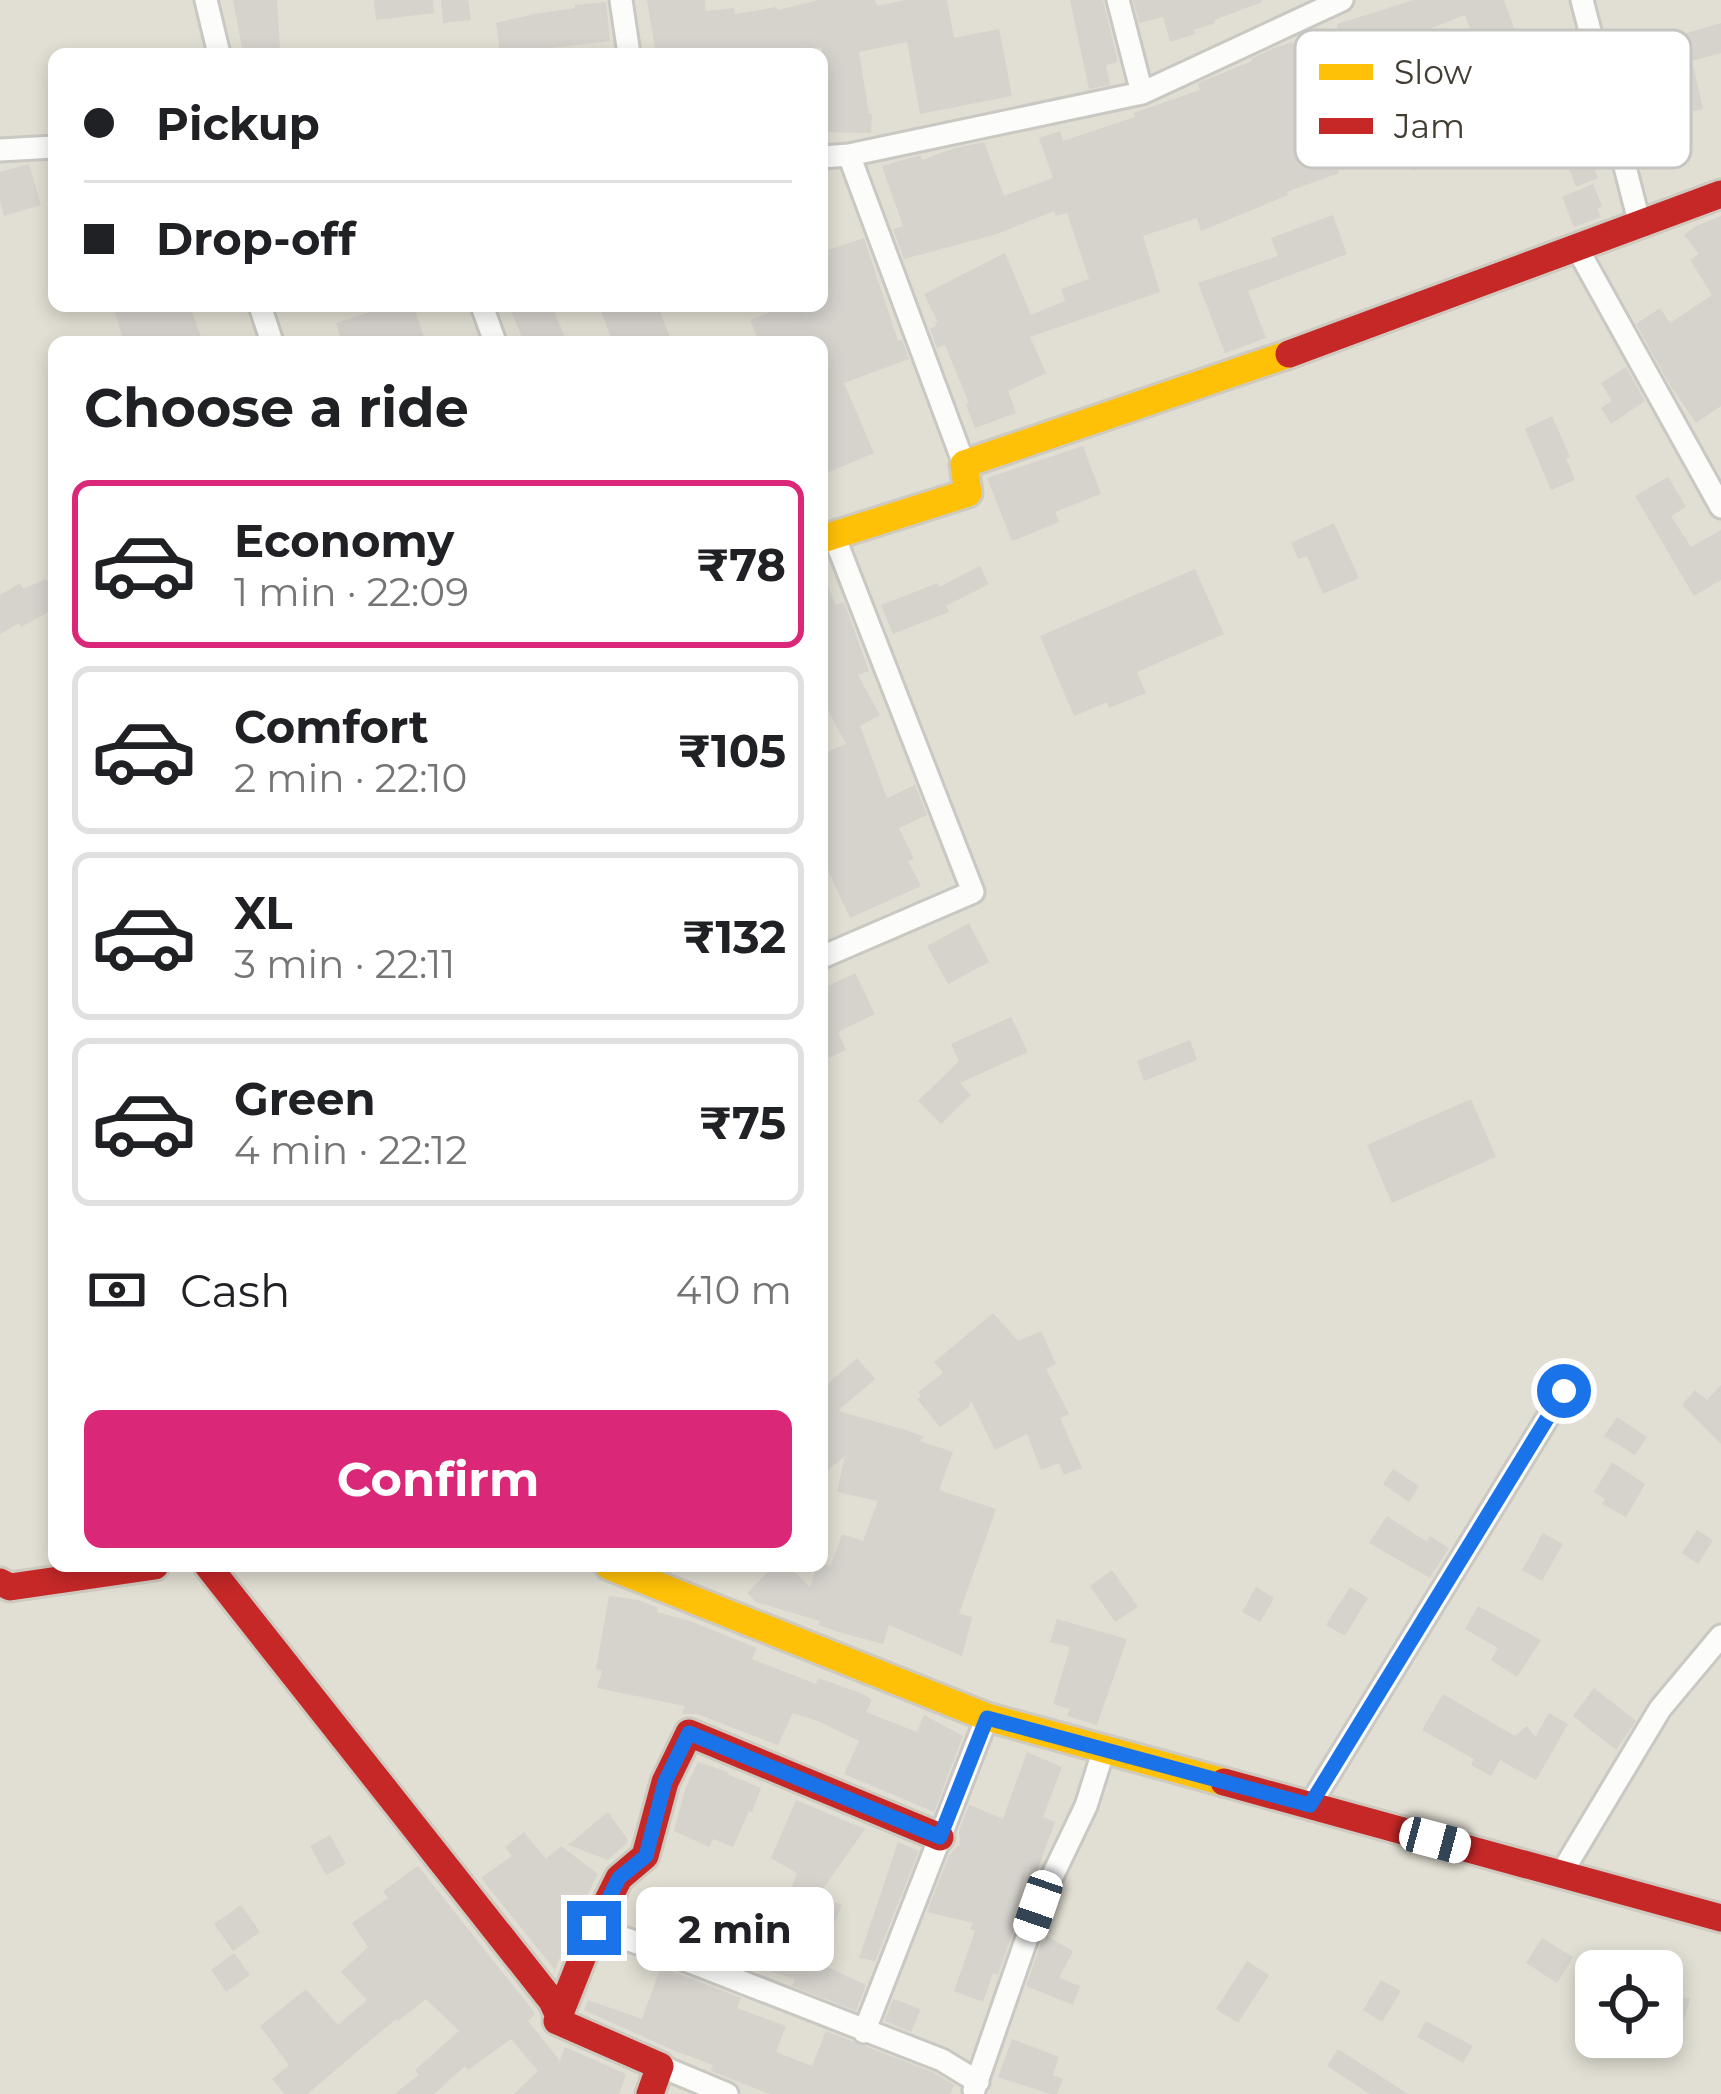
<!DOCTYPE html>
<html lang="en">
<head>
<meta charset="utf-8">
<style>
	:root { --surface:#fff; --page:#f6f6f6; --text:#202124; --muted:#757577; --line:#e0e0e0; --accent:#db2777 }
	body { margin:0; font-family:Montserrat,sans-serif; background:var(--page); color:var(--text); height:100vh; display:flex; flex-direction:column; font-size:45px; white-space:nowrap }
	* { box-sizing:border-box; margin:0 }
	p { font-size:39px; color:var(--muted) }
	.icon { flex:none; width:66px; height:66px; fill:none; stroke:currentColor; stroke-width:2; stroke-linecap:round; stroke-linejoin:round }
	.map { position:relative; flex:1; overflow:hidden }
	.sheet { position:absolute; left:48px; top:336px; width:780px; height:1236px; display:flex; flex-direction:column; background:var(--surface); border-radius:18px; box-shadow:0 6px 18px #0003 }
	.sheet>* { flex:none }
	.banner { position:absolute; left:48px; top:48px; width:780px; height:264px; border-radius:18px; box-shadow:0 6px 18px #0003; display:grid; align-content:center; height:264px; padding:0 36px; background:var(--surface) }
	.controls { position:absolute; left:1575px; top:1950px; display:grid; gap:24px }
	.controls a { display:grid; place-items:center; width:108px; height:108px; border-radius:18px; background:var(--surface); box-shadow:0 6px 18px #0003; font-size:60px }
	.end { position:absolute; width:54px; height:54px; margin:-27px; border:15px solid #1a73e8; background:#fff; box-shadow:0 0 0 6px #fff }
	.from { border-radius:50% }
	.bubble { position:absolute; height:84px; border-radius:18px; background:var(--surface); box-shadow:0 6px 18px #0003; font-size:39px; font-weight:700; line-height:84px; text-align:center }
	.car { position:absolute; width:36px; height:72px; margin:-36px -18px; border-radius:15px; box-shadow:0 0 9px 3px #0007; background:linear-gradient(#fff 24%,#345 0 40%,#fff 0 76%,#345 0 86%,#fff 0) }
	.banner b { display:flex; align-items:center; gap:42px; height:114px; font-size:45px }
	.banner b+b { border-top:3px solid var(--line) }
	.banner i { width:30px; height:30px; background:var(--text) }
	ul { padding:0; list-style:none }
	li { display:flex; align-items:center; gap:36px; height:168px; margin:0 24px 18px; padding:0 12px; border:6px solid var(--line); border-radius:18px }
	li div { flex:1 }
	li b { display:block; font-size:45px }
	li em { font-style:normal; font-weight:700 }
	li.selected { border-color:var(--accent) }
	li>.icon { width:108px; height:108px; stroke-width:1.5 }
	h2 { padding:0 36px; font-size:54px; line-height:144px }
	.pay { display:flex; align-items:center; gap:30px; height:132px; padding:0 36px; font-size:45px }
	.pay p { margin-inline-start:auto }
	.button { display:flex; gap:24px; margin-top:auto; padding:24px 36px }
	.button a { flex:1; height:138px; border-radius:18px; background:var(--accent); color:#fff; font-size:48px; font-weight:700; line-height:138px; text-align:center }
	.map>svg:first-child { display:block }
	.residential { fill:#e1ded3; fill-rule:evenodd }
	.building { fill:#d6d3cd; fill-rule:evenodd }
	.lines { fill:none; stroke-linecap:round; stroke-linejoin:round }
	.street-casing { stroke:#cac8c2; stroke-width:27 }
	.slow-casing { stroke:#cecabf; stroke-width:33 }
	.jam-casing { stroke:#cecabf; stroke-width:33 }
	.street { stroke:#fcfcfb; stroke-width:21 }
	.slow { stroke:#ffc107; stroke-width:27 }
	.jam { stroke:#c62828; stroke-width:27 }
	.route { stroke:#1a73e8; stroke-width:15 }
	.key { fill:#fff; stroke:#c6c5c2; stroke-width:3 }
	.key-label { font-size:33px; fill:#423d33 }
</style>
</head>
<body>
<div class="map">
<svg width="1721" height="2094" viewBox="0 0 1721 2094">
	<rect width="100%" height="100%" fill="#eeece6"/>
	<path class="residential" d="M0,0H1721V2094H0ZM54,54H822V306H54ZM54,342H822V1566H54ZM1596,1971H1662V2037H1596Z"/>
	<path class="building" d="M233,0H277L280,48L243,53Z
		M374,0H433L434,13L376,20Z
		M441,0H468L471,20L443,23Z
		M647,0H705L706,11L734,8L735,14L777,7L778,10L819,0H875L877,6L905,0H947L954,38L999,29L1012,96L920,114L907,42L859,52L869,114H872L871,133L824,132L822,47L794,54L793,50L770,54H656Z
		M1070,0H1103L1118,62L1106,65L1110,85L1089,89Z
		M1133,0H1261L1262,2L1214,20L1215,23L1194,30L1195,34L1170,42L1163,17L1139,23Z
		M1414,0H1504L1522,50L1552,39L1562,67L1570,64L1586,104L1571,111L1598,178L1576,187L1533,75L1490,91L1504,130L1459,146L1462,153L1413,171L1395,123L1360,132L1368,152L1357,156L1358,161L1338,169L1339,173L1287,192L1288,195L1201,231L1197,218L1143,236L1160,292L1030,337L1046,373L1008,391L1016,413L975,428L966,404L969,403L945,345L937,348L930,329L936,326L935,323L938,322L924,294L1005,253L1031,315L1065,301L1061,289L1089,279L1067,213L1056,216L1054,211L997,234L904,259L893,229L903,226L882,166L920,155L922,160L955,148L984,142L1004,196L1053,178L1039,138L1060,131L1063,141L1135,117L1133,113L1200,90L1198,83L1252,61L1251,59L1276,47L1293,42L1294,45L1338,30L1337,24ZM1465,15L1477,48L1431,79L1419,33ZM1385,52L1395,91L1349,103L1337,67Z
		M606,2L610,41L527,51V54H500L496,23L534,14L575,8V5Z
		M1721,23V53L1692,61L1703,109L1666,118L1656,72L1642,76L1635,48Z
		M29,164L41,205L4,216L0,200V172Z
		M1593,184L1602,206L1597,209L1601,217L1574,227L1562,197Z
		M1333,215L1347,254L1248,291L1266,338L1225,353L1198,283L1278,256L1271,238Z
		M1721,216V406L1696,423L1670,385L1636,324L1660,308L1670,323L1712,295L1690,260L1699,254L1684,235L1696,226Z
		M864,238L898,341L902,340L909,359L844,383L874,453L822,475V342H759L750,320L785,306H822V252Z
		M113,306H190L201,337L184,342H124Z
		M388,306H413L426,342H342L336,323Z
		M509,306H552L567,342H524Z
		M599,306H658L672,342H613Z
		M1626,367L1645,401L1611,424L1601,408L1612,401L1601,383Z
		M1552,416L1570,457L1566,458L1575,480L1551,490L1525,429Z
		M1083,446L1101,494L1055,512L1059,522L1012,541L987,478Z
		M1668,477L1686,507L1671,516L1691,547L1721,530V580L1694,596L1635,496Z
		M1334,523L1359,578L1323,594L1307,556L1298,559L1291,543Z
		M980,566L989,584L946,606L949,612L893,634L881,605L938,583L939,587Z
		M1195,569L1224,634L1137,672L1146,693L1109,708L1107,702L1074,716L1040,636Z
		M822,572L836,605L844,602L869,671L858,675L880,715L860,726L887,798L915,785L927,815L899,828L914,859L908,861L921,886L850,918L822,858V754L846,744L822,699Z
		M46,579L54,596V609L21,627L19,623L0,634V595L20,583L23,589Z
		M969,923L989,962L948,984L927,946Z
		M855,973L875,1014L838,1032L846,1050L822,1061V989Z
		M1011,1017L1028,1052L960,1083L971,1095L941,1124L918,1101L959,1061L951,1044Z
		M1190,1040L1197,1060L1144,1081L1137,1061Z
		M1471,1099L1496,1157L1392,1203L1367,1145Z
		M993,1313L1018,1341L1041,1331L1056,1364L1046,1369L1069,1414L1060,1418L1082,1468L1064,1475L1059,1463L1041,1470L1027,1434L995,1450L971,1401L969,1407L940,1427L917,1399L921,1396L918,1392L943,1373L934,1362Z
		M857,1358L875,1379L838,1411L909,1431L925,1437L920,1441L953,1452L939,1490L996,1509L959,1614L972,1617L962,1656L889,1625L883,1644L842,1633L818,1625L820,1621L756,1602L747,1593L774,1566H788L810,1587L817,1566H822V1564L831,1566L842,1534L863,1541L878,1501L837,1492L845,1456L822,1475V1389Z
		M1721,1385V1444L1682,1405L1695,1390L1707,1400Z
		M1617,1417L1647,1437L1635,1455L1604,1436Z
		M1612,1462L1645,1484L1626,1517L1602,1504L1605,1499L1594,1492Z
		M1393,1469L1419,1486L1409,1502L1383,1484Z
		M1387,1516L1427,1542L1430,1536L1449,1548L1430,1578L1369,1543Z
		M1697,1530L1713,1540L1698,1564L1682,1553Z
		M1543,1533L1563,1544L1542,1581L1522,1570Z
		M1112,1570L1138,1607L1115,1622L1090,1586Z
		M1256,1587L1274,1598L1260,1622L1242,1612Z
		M1350,1587L1368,1598L1345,1636L1326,1625Z
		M609,1596L638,1600L658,1608L657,1612L690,1621L757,1648L752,1659L816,1684L818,1678L863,1694L872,1700L866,1712L917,1732L924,1715L963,1736L934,1812L844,1774L859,1741L818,1721L793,1713L778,1745L697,1714H682L685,1706L597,1688L602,1671L596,1669Z
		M1478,1606L1541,1640L1517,1677L1491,1660L1498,1648L1465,1629Z
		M1057,1619L1127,1639L1097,1725L1067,1716L1070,1709L1053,1704L1070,1647L1050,1642Z
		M1594,1688L1636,1721L1616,1750L1573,1716Z
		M1443,1694L1515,1736L1527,1726L1535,1737L1549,1713L1568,1724L1536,1780L1500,1760L1491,1776L1471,1765L1474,1759L1422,1730Z
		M1027,1752L1062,1767L1043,1817L1055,1822L1037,1871L1027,1868L1011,1928L1014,1929L998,1975L993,1973L983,2002L954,1991L975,1931L970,1929L973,1923L927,1912L949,1855L960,1844L959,1830L969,1805L1003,1819Z
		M698,1762L728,1772L727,1774L761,1788L752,1812L749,1811L733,1847L713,1839L709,1847L674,1831L685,1789Z
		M796,1800L865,1829L818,1896L842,1905L823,1949L807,1946L804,1956L866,1985L856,2011L792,1986L795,1979L768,1971L772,1958L735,1944L752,1897L783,1909L797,1873L771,1858Z
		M608,1812L628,1840L626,1844L608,1860L568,1845Z
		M524,1832L546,1859L561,1846L598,1874L575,1919L555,1970L481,1878L512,1856L505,1847Z
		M330,1835L346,1864L326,1875L310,1846Z
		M898,1842L919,1851L875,1961L859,1958Z
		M418,1866L534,2012L535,2014L528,2021L560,2061L565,2047L626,2074L619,2094H514L538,2071L511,2039L468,2070L465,2066L434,2094H394L419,2075L415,2070L459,2031L426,1999L398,2021L396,2019L307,2094H285L272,2079L289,2065L260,2026L306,1989L338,2025L367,2000L341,1972L368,1947L352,1923L388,1898L383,1891Z
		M241,1905L260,1932L233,1951L214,1924Z
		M1047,1936L1073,1951L1059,1978L1080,1986L1073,2005L1026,1986L1042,1941L1044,1943Z
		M1542,1938L1573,1957L1557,1983L1526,1963Z
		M234,1953L250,1975L226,1992L211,1970Z
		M1247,1961L1269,1975L1238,2023L1216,2009Z
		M661,1967L741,1998L737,2008L786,2026L776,2052L812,2066L826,2031L935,2073L954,2085L950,2094H770L711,2071L713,2065L675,2051L584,2010L588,2000L642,2019Z
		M1381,1980L1401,1991L1382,2022L1363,2010Z
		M1662,1992L1690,1999L1683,2023L1662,2017Z
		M893,1999L921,2009L911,2032L884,2021Z
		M1426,2021L1473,2046L1463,2063L1417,2037Z
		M1012,2039L1059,2057L1053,2075L1063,2079L1057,2094H1050L998,2077Z
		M1338,2049L1408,2094H1370L1327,2066Z"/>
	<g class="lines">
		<defs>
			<path id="street" d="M206,0L219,54
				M621,0L629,54
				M1118,0L1142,93
				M1582,0L1640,225
				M0,150L54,147
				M849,155L1142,93L1342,0
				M822,157L849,155L964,464
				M1577,248L1721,507
				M260,306L272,342
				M482,306L495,342
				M822,957L973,892L834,536
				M1310,1805L1564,1391
				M1561,1874L1660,1709L1721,1636
				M594,1928L670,1954L942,2060L978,2082
				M864,2032L987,1717
				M660,2066L727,2094
				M974,2090L1038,1906L1086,1806L1104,1749"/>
			<path id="slow" d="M822,539L968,493L964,464L1289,354
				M609,1566L987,1717L1224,1782"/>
			<path id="jam" d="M1289,354L1721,194
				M208,1566L552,2001L559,2016
				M0,1582L10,1587L155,1566
				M1224,1782L1721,1918
				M650,2094L660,2066L557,2021L594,1928L619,1878L645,1856L665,1782L689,1733L940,1837"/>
		</defs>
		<use href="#street" class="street-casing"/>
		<use href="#slow" class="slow-casing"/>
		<use href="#jam" class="jam-casing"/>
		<use href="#street" class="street"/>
		<use href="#slow" class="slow"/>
		<use href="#jam" class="jam"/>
	</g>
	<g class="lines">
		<path class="route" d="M594,1928L619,1878L646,1856L665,1782L689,1733L940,1837L987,1718L1310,1805L1564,1391"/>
	</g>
	<rect x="1295" y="30" width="396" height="138" rx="18" class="key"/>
	<rect x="1319" y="64" width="54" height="16" fill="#ffc107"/>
	<rect x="1319" y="118" width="54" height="16" fill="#c62828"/>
	<g class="key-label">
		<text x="1394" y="84">Slow</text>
		<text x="1394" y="138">Jam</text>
	</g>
</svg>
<div class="controls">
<a><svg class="icon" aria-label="locate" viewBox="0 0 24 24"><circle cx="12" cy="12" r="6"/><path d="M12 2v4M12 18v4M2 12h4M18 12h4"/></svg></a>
</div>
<i class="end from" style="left:1564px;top:1391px"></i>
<i class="end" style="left:594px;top:1928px"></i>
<div class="bubble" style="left:636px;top:1887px;width:198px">2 min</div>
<i class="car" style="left:1435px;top:1840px;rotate:105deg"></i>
<i class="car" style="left:1038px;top:1906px;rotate:199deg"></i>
<div class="banner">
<b><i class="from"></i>Pickup</b>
<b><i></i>Drop-off</b>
</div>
<section class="sheet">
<h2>Choose a ride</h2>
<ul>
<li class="selected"><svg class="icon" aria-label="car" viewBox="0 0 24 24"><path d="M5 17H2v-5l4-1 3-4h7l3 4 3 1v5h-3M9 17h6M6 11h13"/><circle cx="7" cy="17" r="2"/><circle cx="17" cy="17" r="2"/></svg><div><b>Economy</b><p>1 min · 22:09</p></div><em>₹78</em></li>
<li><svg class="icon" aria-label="car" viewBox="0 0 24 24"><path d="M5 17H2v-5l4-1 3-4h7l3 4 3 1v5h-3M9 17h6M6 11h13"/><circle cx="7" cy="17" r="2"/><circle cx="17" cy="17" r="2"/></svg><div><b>Comfort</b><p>2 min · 22:10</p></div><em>₹105</em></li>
<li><svg class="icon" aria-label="car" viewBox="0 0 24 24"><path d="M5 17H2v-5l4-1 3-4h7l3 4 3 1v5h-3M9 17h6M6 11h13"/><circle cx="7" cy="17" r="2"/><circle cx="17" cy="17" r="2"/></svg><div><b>XL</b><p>3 min · 22:11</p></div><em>₹132</em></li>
<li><svg class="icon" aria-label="car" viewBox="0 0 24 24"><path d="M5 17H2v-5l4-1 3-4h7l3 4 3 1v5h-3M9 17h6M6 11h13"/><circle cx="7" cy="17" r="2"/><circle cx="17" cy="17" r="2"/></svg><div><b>Green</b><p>4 min · 22:12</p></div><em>₹75</em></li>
</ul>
<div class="pay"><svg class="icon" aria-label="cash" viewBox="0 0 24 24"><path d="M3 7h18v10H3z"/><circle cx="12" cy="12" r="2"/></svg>Cash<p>410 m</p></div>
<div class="button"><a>Confirm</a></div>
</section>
</div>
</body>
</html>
